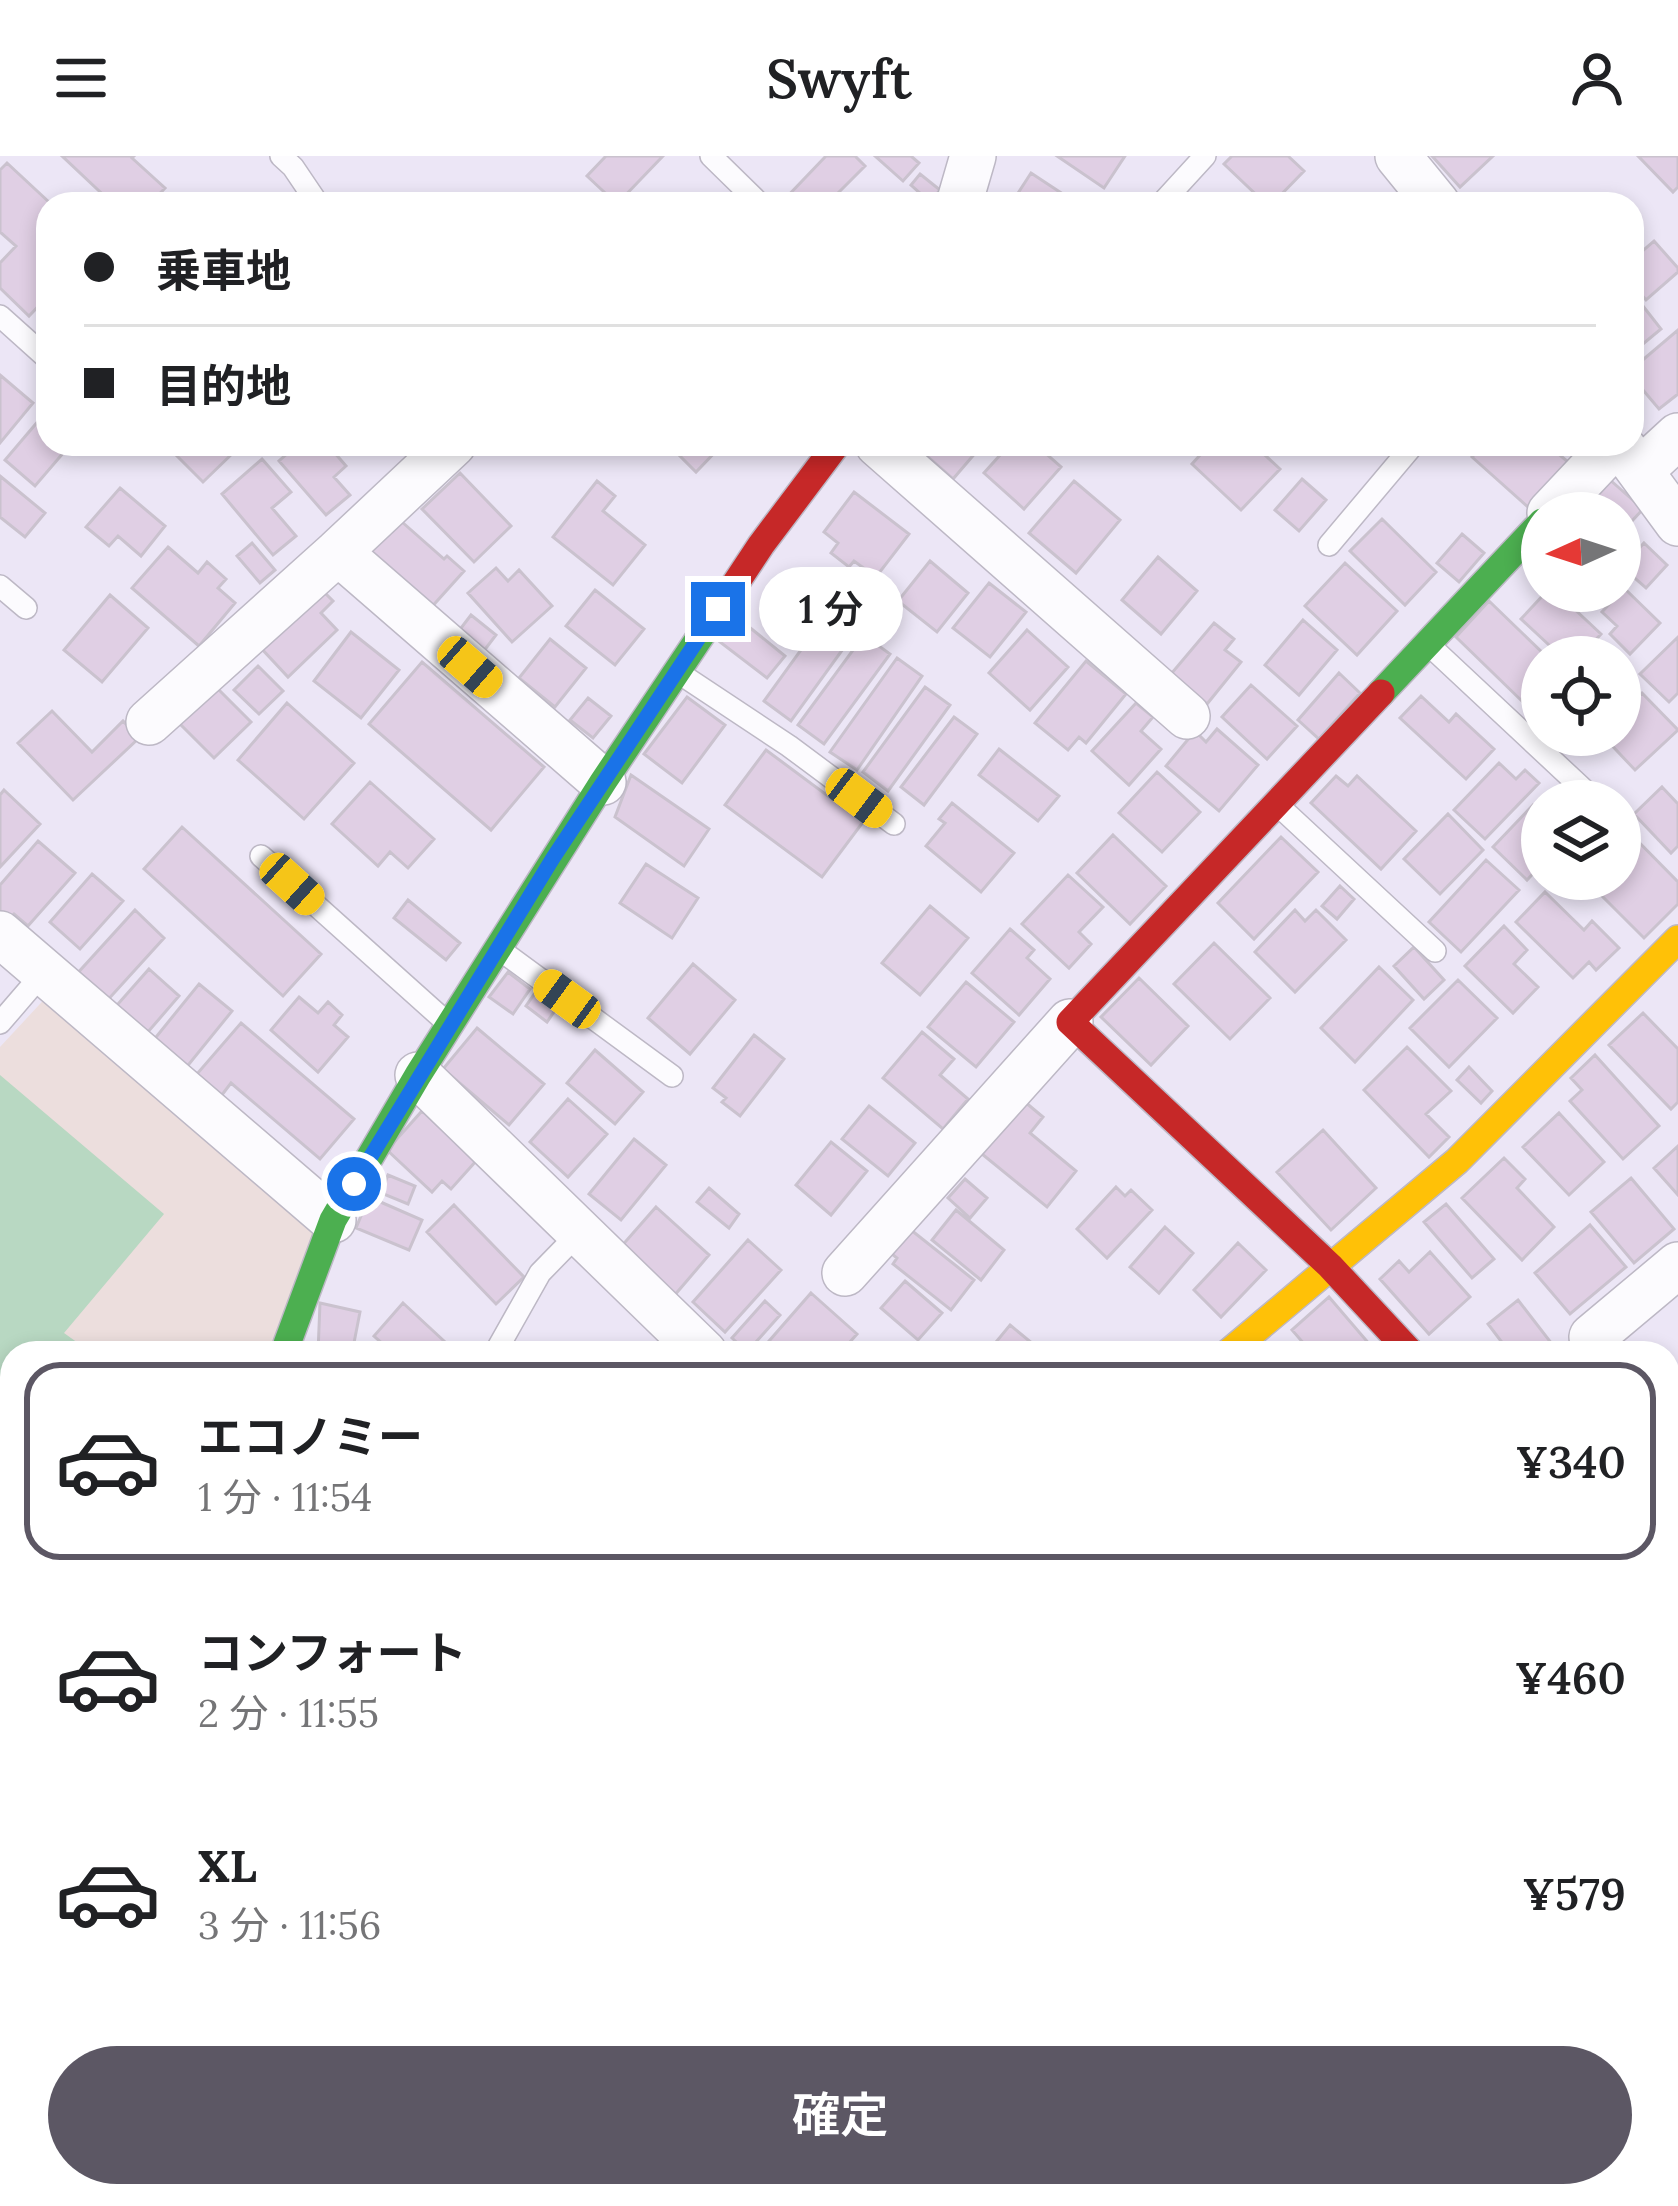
<!DOCTYPE html>
<html lang="ja">
<head>
<meta charset="utf-8">
<style>
	:root { --surface:#fff; --page:#f2f2f2; --text:#202124; --muted:#757577; --line:#e0e0e0; --accent:#5c5764 }
	body { margin:0; font-family:Lora,"Noto Sans JP",serif; background:var(--page); color:var(--text); height:100vh; display:flex; flex-direction:column; font-size:45px; white-space:nowrap }
	* { box-sizing:border-box; margin:0 }
	p { font-size:39px; color:var(--muted) }
	.icon { flex:none; width:66px; height:66px; fill:none; stroke:currentColor; stroke-width:2; stroke-linecap:round; stroke-linejoin:round }
	.map { position:relative; flex:1; overflow:hidden }
	.panel { position:absolute; left:0px; top:1185px; width:1680px; height:867px; display:flex; flex-direction:column; background:var(--surface); border-radius:36px 36px 0 0; box-shadow:0 6px 18px #0003 }
	.panel>* { flex:none }
	.hud { position:absolute; left:36px; top:36px; width:1608px; height:264px; border-radius:36px; box-shadow:0 6px 18px #0003; display:grid; align-content:center; height:264px; padding:0 48px; background:var(--surface) }
	.needle { width:78px; rotate:267deg }
	.tools { position:absolute; left:1521px; top:336px; display:grid; gap:24px }
	.tools a { display:grid; place-items:center; width:120px; height:120px; border-radius:50%; background:var(--surface); box-shadow:0 6px 18px #0003; font-size:60px }
	.end { position:absolute; width:54px; height:54px; margin:-27px; border:15px solid #1a73e8; background:#fff; box-shadow:0 0 0 6px #fff }
	.from { border-radius:50% }
	.bubble { position:absolute; height:84px; border-radius:42px; background:var(--surface); box-shadow:0 6px 18px #0003; font-size:39px; font-weight:600; line-height:84px; text-align:center }
	.car { position:absolute; width:36px; height:72px; margin:-36px -18px; border-radius:15px; box-shadow:0 0 9px 3px #0007; background:linear-gradient(#f5c518 24%,#345 0 40%,#f5c518 0 76%,#345 0 86%,#f5c518 0) }
	.hud b { display:flex; align-items:center; gap:42px; height:114px; font-size:45px }
	.hud b+b { border-top:3px solid var(--line) }
	.hud i { width:30px; height:30px; background:var(--text) }
	ul { padding:21px 0 0; list-style:none }
	li { display:flex; align-items:center; gap:36px; height:198px; margin:0 24px 18px; padding:0 24px; border:6px solid transparent; border-radius:36px }
	li div { flex:1 }
	li b { display:block; font-size:45px }
	li em { font-style:normal; font-weight:600 }
	li.selected { border-color:var(--accent) }
	li>.icon { width:108px; height:108px; stroke-width:1.5 }
	.action { display:flex; gap:24px; margin-top:auto; padding:24px 48px }
	.action a { flex:1; height:138px; border-radius:72px; background:var(--accent); color:#fff; font-size:48px; font-weight:600; line-height:138px; text-align:center }
	header { display:flex; justify-content:space-between; align-items:center; height:156px; padding:0 48px; background:var(--surface); font-size:54px; font-weight:600 }
	.map>svg:first-child { display:block }
	.commercial { fill:#ecdedd }
	.green { fill:#b8d8c2 }
	.building { fill:#e0cfe4; stroke:#cac2ce; stroke-width:3 }
	.lines { fill:none; stroke-linecap:round; stroke-linejoin:round }
	.lane-casing { stroke:#bdb8c5; stroke-width:24 }
	.street-casing { stroke:#bdb8c5; stroke-width:48 }
	.fast-casing { stroke:#bdb8c5; stroke-width:30 }
	.slow-casing { stroke:#bdb8c5; stroke-width:30 }
	.jam-casing { stroke:#bdb8c5; stroke-width:30 }
	.lane { stroke:#fcfbfe; stroke-width:21 }
	.street { stroke:#fcfbfe; stroke-width:45 }
	.fast { stroke:#4caf50; stroke-width:27 }
	.slow { stroke:#ffc107; stroke-width:27 }
	.jam { stroke:#c62828; stroke-width:27 }
	.route { stroke:#1a73e8; stroke-width:15 }
</style>
</head>
<body>
<header><svg class="icon" aria-label="menu" viewBox="0 0 24 24"><path d="M4 6h16M4 12h16M4 18h16"/></svg>Swyft<svg class="icon" aria-label="person" viewBox="0 0 24 24"><circle cx="12" cy="8" r="4"/><path d="M4 21q1-7 8-7t8 7"/></svg></header>
<div class="map">
<svg width="1678" height="2050" viewBox="0 0 1678 2050">
	<rect width="100%" height="100%" fill="#ece6f6"/>
	<path class="commercial" d="M52,835L318,1064L269,1197H12V1950L0,1962V891Z"/>
	<path class="green" d="M0,919L164,1058L64,1177L92,1197H12V1389L0,1402Z"/>
	<path class="building" d="M62,0H134L132,2L165,32L150,48H113Z
		M606,0H663L617,48L587,20Z
		M826,0H855L865,10L827,48H785L782,46Z
		M875,0H911L919,7L903,25Z
		M1057,0H1125L1104,32Z
		M1232,0H1288L1304,15L1272,48H1266L1224,8Z
		M1432,0H1493L1460,31Z
		M1638,0H1678V31L1673,36Z
		M7,7L51,48H48V140L29,160L0,132V107L16,90L0,76V14Z
		M1031,17L1078,48H1011Z
		M920,18L940,34L930,46L911,29Z
		M1654,85L1678,112V116L1646,144L1632,128V104Z
		M1632,136L1661,173L1632,197Z
		M1678,174V238L1659,253L1632,221V213Z
		M0,219L33,247L0,287Z
		M40,263L48,270V288L70,289L35,330L5,304Z
		M165,288H229L235,295L203,326Z
		M298,288H327L346,310L334,321L350,339L326,359L279,305Z
		M668,288H717L720,291L696,316Z
		M913,288H983L953,323Z
		M1010,288H1035L1061,311L1024,353L984,317Z
		M1210,288H1253L1280,313L1241,354L1192,308Z
		M1475,288H1547L1568,306L1528,351L1472,301L1480,292Z
		M262,303L291,336L272,352L296,380L273,399L222,338Z
		M460,317L511,370L474,406L422,353Z
		M0,320L45,357L25,381L0,361Z
		M1302,323L1326,344L1299,375L1275,354Z
		M1609,323L1643,353L1620,378V357H1596L1600,353L1590,344Z
		M597,325L615,340L603,355L645,389L613,429L553,381Z
		M1074,325L1120,364L1076,417L1029,377Z
		M120,332L165,370L141,400L118,380L109,390L86,371Z
		M854,336L909,378L876,421L854,405L849,411L831,397L838,387L824,376Z
		M393,358L444,403L447,400L464,415L428,455L368,399Z
		M1382,363L1436,416L1405,449L1350,395Z
		M1462,378L1484,397L1459,426L1437,407Z
		M252,387L275,414L260,427L237,400Z
		M1644,387L1667,409L1646,432L1622,411Z
		M168,391L198,417L207,406L226,423L218,432L235,447L199,490L132,432Z
		M1158,401L1197,435L1161,478L1122,444Z
		M930,405L968,437L937,476L898,445Z
		M1345,407L1397,455L1357,499L1305,450Z
		M496,412L508,425L519,414L552,450L512,486L468,437Z
		M989,427L1026,456L990,501L953,472Z
		M1624,432L1660,467L1630,498L1610,478L1617,470L1602,456Z
		M321,433L333,445L321,457L337,474L288,521L260,491Z
		M595,434L644,473L615,509L566,470Z
		M1547,435H1555L1601,478L1580,501H1562L1521,463Z
		M110,439L148,472L102,526L64,494Z
		M1489,445L1547,501H1542V534L1527,550L1456,481Z
		M829,455L856,475L791,565L764,545Z
		M471,459L496,479L483,496L458,476Z
		M738,462L785,500L767,522L720,486Z
		M1303,464L1337,494L1299,539L1265,509Z
		M1214,467L1234,483L1225,494L1241,506L1207,548L1171,518Z
		M1027,474L1068,511L1030,554L989,517Z
		M351,476L399,514L361,562L314,525Z
		M864,479L890,498L824,588L798,569Z
		M1678,481V537L1669,546L1640,518Z
		M550,483L586,512L555,551L519,522Z
		M897,502L922,520L857,614L830,596Z
		M1086,505L1126,538L1086,587L1079,581L1068,594L1035,567Z
		M422,506L544,611L491,674L369,568Z
		M258,510L283,535L259,558L234,534Z
		M1339,517L1360,537L1319,583L1298,564Z
		M214,529L251,566L214,602L178,566Z
		M1251,529L1297,570L1267,603L1222,561Z
		M925,531L950,549L888,635L863,616Z
		M1642,537L1678,574L1635,614L1602,579H1620V558Z
		M1421,540L1449,566L1456,558L1494,593L1466,623L1400,562Z
		M687,541L725,569L682,627L644,598Z
		M588,542L611,560L593,582L570,564Z
		M287,547L354,607L304,663L238,604Z
		M1136,547L1153,561L1141,575L1161,593L1129,629L1092,595Z
		M52,555L92,596L123,565L139,582L73,644L18,587Z
		M954,561L977,578L924,649L901,631Z
		M1217,573L1258,609L1219,655L1166,610L1195,575L1206,586Z
		M999,593L1059,640L1038,665L979,619Z
		M766,594L863,666L822,721L725,649Z
		M1499,607L1516,623L1525,614L1539,627L1485,683L1454,654Z
		M1157,616L1200,656L1162,696L1119,657Z
		M631,619L709,673L684,710L615,661Z
		M1336,620L1348,630L1357,620L1416,675L1381,713L1311,647Z
		M370,626L434,683L408,712L390,696L378,710L332,668Z
		M1662,631L1678,648V690L1671,697L1634,658Z
		M4,634L40,668L0,711V639Z
		M952,647L1014,697L981,736L926,690L945,667L939,663Z
		M1533,649L1542,657V708L1527,724L1493,691Z
		M1448,658L1483,694L1440,738L1404,703Z
		M1621,668L1678,726V748L1644,782L1600,738L1615,723H1620Z
		M182,671L321,798L283,840L144,713Z
		M1113,679L1166,730L1130,768L1077,717Z
		M1281,681L1318,716L1254,783L1218,747Z
		M38,685L75,717L28,770L14,758L8,764L0,757V729Z
		M1486,704L1519,734L1461,796L1429,766Z
		M646,708L698,742L672,782L620,747Z
		M92,718L123,745L80,793L50,766Z
		M1068,719L1103,751L1079,776L1091,788L1069,812L1022,768Z
		M1340,730L1354,743L1337,763L1322,750Z
		M1545,736L1584,774L1592,765L1619,792L1596,814L1589,806L1573,822L1516,766Z
		M408,744L460,787L446,804L394,762Z
		M930,750L968,782L920,839L882,807Z
		M135,754L164,782L105,847L75,820Z
		M1295,754L1305,765L1316,754L1346,784L1295,836L1255,796Z
		M1504,770L1527,794L1514,808L1538,831L1513,857L1465,810Z
		M1010,773L1034,794L1027,802L1050,823L1019,859L972,817Z
		M1214,787L1270,842L1230,883L1174,828Z
		M1414,791L1444,824L1424,843L1394,810Z
		M693,808L735,844L690,898L648,862Z
		M1379,811L1413,844L1355,906L1321,872Z
		M149,813L179,840L141,884L110,857Z
		M508,816L530,833L513,858L489,841Z
		M1139,822L1188,870L1151,909L1101,861Z
		M1458,824L1497,862L1449,911L1410,872Z
		M966,826L1014,866L976,911L928,871Z
		M199,828L232,855L181,918L148,891Z
		M535,837L556,853L547,866L526,850Z
		M299,841L318,857L328,846L342,859L334,869L348,881L318,916L271,874Z
		M1643,857L1678,893V946L1671,953L1609,889Z
		M241,867L354,963L320,1003L231,927L215,948L190,926Z
		M477,872L544,928L509,969L443,913Z
		M922,876L954,903L940,919L968,943L943,973L883,922Z
		M754,879L784,903L740,960L722,946L726,942L713,932Z
		M1407,891L1451,935L1426,958L1449,981L1429,1001L1364,934Z
		M595,894L643,936L615,968L567,927Z
		M1595,899L1659,970L1623,1003L1570,945L1582,934L1571,922Z
		M1469,911L1492,935L1481,947L1457,924Z
		M568,943L607,978L568,1021L530,986Z
		M1025,946L1043,961L1030,977L1076,1015L1047,1051L982,998Z
		M869,950L915,987L888,1020L842,983Z
		M422,955L476,1005L451,1033L442,1025L432,1036L387,994Z
		M1559,957L1604,1006L1569,1039L1523,991Z
		M1323,974L1376,1032L1331,1074L1277,1016Z
		M634,983L666,1009L621,1064L589,1038Z
		M831,986L867,1015L831,1059L796,1029Z
		M1678,990V1039L1654,1012Z
		M1504,1002L1525,1023L1517,1032L1554,1071L1522,1104L1462,1042Z
		M388,1019L415,1030L408,1048L381,1037Z
		M1631,1022L1674,1073L1634,1107L1591,1056Z
		M965,1023L987,1042L970,1062L948,1042Z
		M1116,1031L1125,1040L1131,1034L1152,1054L1107,1102L1077,1073Z
		M709,1032L739,1058L729,1072L697,1046Z
		M369,1041L422,1064L409,1094L356,1072Z
		M1446,1048L1494,1103L1472,1122L1424,1066Z
		M454,1049L524,1121L496,1148L427,1076Z
		M656,1051L709,1099L673,1141L619,1093Z
		M956,1054L1004,1094L981,1124L932,1084Z
		M1590,1069L1626,1111L1570,1158L1535,1117Z
		M906,1070L974,1124L951,1154L893,1108L897,1102L887,1094Z
		M1165,1071L1193,1097L1159,1137L1130,1111Z
		M748,1084L781,1114L725,1176L693,1146Z
		M1238,1087L1266,1114L1221,1161L1194,1134Z
		M1430,1096L1470,1141L1429,1178L1380,1123L1399,1105L1409,1116Z
		M905,1125L942,1157L918,1184L881,1152Z
		M811,1137L857,1178L840,1197H769L763,1192Z
		M1329,1141L1377,1197H1312L1292,1174Z
		M1518,1144L1552,1188L1541,1197H1510L1488,1168Z
		M765,1145L780,1159L747,1196L732,1182Z
		M320,1147L360,1156L352,1197H318Z
		M403,1147L444,1185L433,1197H393L374,1180Z
		M1010,1169L1044,1197H987Z
		M1670,1248L1678,1259V1323L1668,1330Z
		M12,1478V1533L0,1523V1492Z
		M12,1555V1710L0,1700V1569Z
		M1672,1669L1678,1678L1677,1757L1668,1744V1672Z
		M0,1735L12,1745V1886L0,1901Z
		M1672,1769L1678,1777V1857L1675,1859L1668,1849V1773Z
		M1672,1945L1678,1953V2022L1668,2008V1948Z
		M98,2040H149L142,2050H113Z
		M358,2040H419L433,2050H351Z
		M574,2040H624L615,2050H575L569,2045Z
		M691,2040H761L751,2050H701Z
		M938,2040L1024,2042L1046,2040L1041,2050H938L934,2047Z
		M1090,2040H1153L1160,2047L1158,2050H1099Z
		M1294,2040H1355L1344,2050H1303Z
		M1375,2040H1439L1429,2050H1374L1370,2045Z
		M1575,2040H1627L1631,2045L1623,2050H1572L1568,2045Z"/>
	<g class="lines">
		<defs>
			<path id="lane" d="M281,0L293,11L318,48
				M711,0L760,48
				M1161,48L1205,0
				M0,160L48,203
				M1329,389L1414,288
				M0,430L26,452
				M1429,489L1582,632
				M682,519L789,590L894,668
				M1282,653L1435,795
				M261,700L444,864
				M503,796L672,920
				M0,867L43,817
				M495,1197L540,1117L579,1077"/>
			<path id="street" d="M1398,0L1437,48
				M959,48L973,0
				M453,288L338,396L603,626
				M878,288L1187,560
				M1620,288L1678,367
				M1641,314L1678,280
				M1550,357L1615,288
				M149,566L338,396
				M0,778L333,1064
				M418,919L704,1197
				M845,1117L1070,866
				M1592,1181L1678,1109
				M1668,1540L1678,1554
				M1668,1629L1678,1620
				M1668,1909L1678,1902
				M0,2000L12,1986
				M476,2040L491,2050
				M866,2040L877,2050
				M1658,2040L1666,2050
				M321,2050L327,2040
				M1199,2050L1211,2040
				M1493,2050L1503,2040"/>
			<path id="fast" d="M1381,537L1542,366
				M289,1197L287,1188L333,1064L418,919L603,626L718,454"/>
			<path id="slow" d="M1228,1197L1457,1005L1678,783"/>
			<path id="jam" d="M718,454L761,389L837,288
				M1381,537L1070,866L1330,1110L1411,1197"/>
		</defs>
		<use href="#lane" class="lane-casing"/>
		<use href="#street" class="street-casing"/>
		<use href="#fast" class="fast-casing"/>
		<use href="#slow" class="slow-casing"/>
		<use href="#jam" class="jam-casing"/>
		<use href="#lane" class="lane"/>
		<use href="#street" class="street"/>
		<use href="#fast" class="fast"/>
		<use href="#slow" class="slow"/>
		<use href="#jam" class="jam"/>
	</g>
	<g class="lines">
		<path class="route" d="M354,1028L553,702L718,453"/>
	</g>
</svg>
<div class="tools">
<a><svg class="needle" viewBox="-14 -14 28 28"><path d="M0-13l5 13h-10z" fill="#e53935"/><path d="M0 13l5-13h-10z" fill="#757577"/></svg></a>
<a><svg class="icon" aria-label="locate" viewBox="0 0 24 24"><circle cx="12" cy="12" r="6"/><path d="M12 2v4M12 18v4M2 12h4M18 12h4"/></svg></a>
<a><svg class="icon" aria-label="layers" viewBox="0 0 24 24"><path d="M12 4l9 5-9 5-9-5zM3 14l9 5 9-5"/></svg></a>
</div>
<i class="end from" style="left:354px;top:1028px"></i>
<i class="end" style="left:718px;top:453px"></i>
<div class="bubble" style="left:759px;top:411px;width:144px">1 分</div>
<i class="car" style="left:470px;top:511px;rotate:131deg"></i>
<i class="car" style="left:859px;top:642px;rotate:127deg"></i>
<i class="car" style="left:292px;top:728px;rotate:132deg"></i>
<i class="car" style="left:567px;top:843px;rotate:306deg"></i>
<div class="hud">
<b><i class="from"></i>乗車地</b>
<b><i></i>目的地</b>
</div>
<section class="panel">
<ul>
<li class="selected"><svg class="icon" aria-label="car" viewBox="0 0 24 24"><path d="M5 17H2v-5l4-1 3-4h7l3 4 3 1v5h-3M9 17h6M6 11h13"/><circle cx="7" cy="17" r="2"/><circle cx="17" cy="17" r="2"/></svg><div><b>エコノミー</b><p>1 分 · 11:54</p></div><em>¥340</em></li>
<li><svg class="icon" aria-label="car" viewBox="0 0 24 24"><path d="M5 17H2v-5l4-1 3-4h7l3 4 3 1v5h-3M9 17h6M6 11h13"/><circle cx="7" cy="17" r="2"/><circle cx="17" cy="17" r="2"/></svg><div><b>コンフォート</b><p>2 分 · 11:55</p></div><em>¥460</em></li>
<li><svg class="icon" aria-label="car" viewBox="0 0 24 24"><path d="M5 17H2v-5l4-1 3-4h7l3 4 3 1v5h-3M9 17h6M6 11h13"/><circle cx="7" cy="17" r="2"/><circle cx="17" cy="17" r="2"/></svg><div><b>XL</b><p>3 分 · 11:56</p></div><em>¥579</em></li>
</ul>
<div class="action"><a>確定</a></div>
</section>
</div>
</body>
</html>
